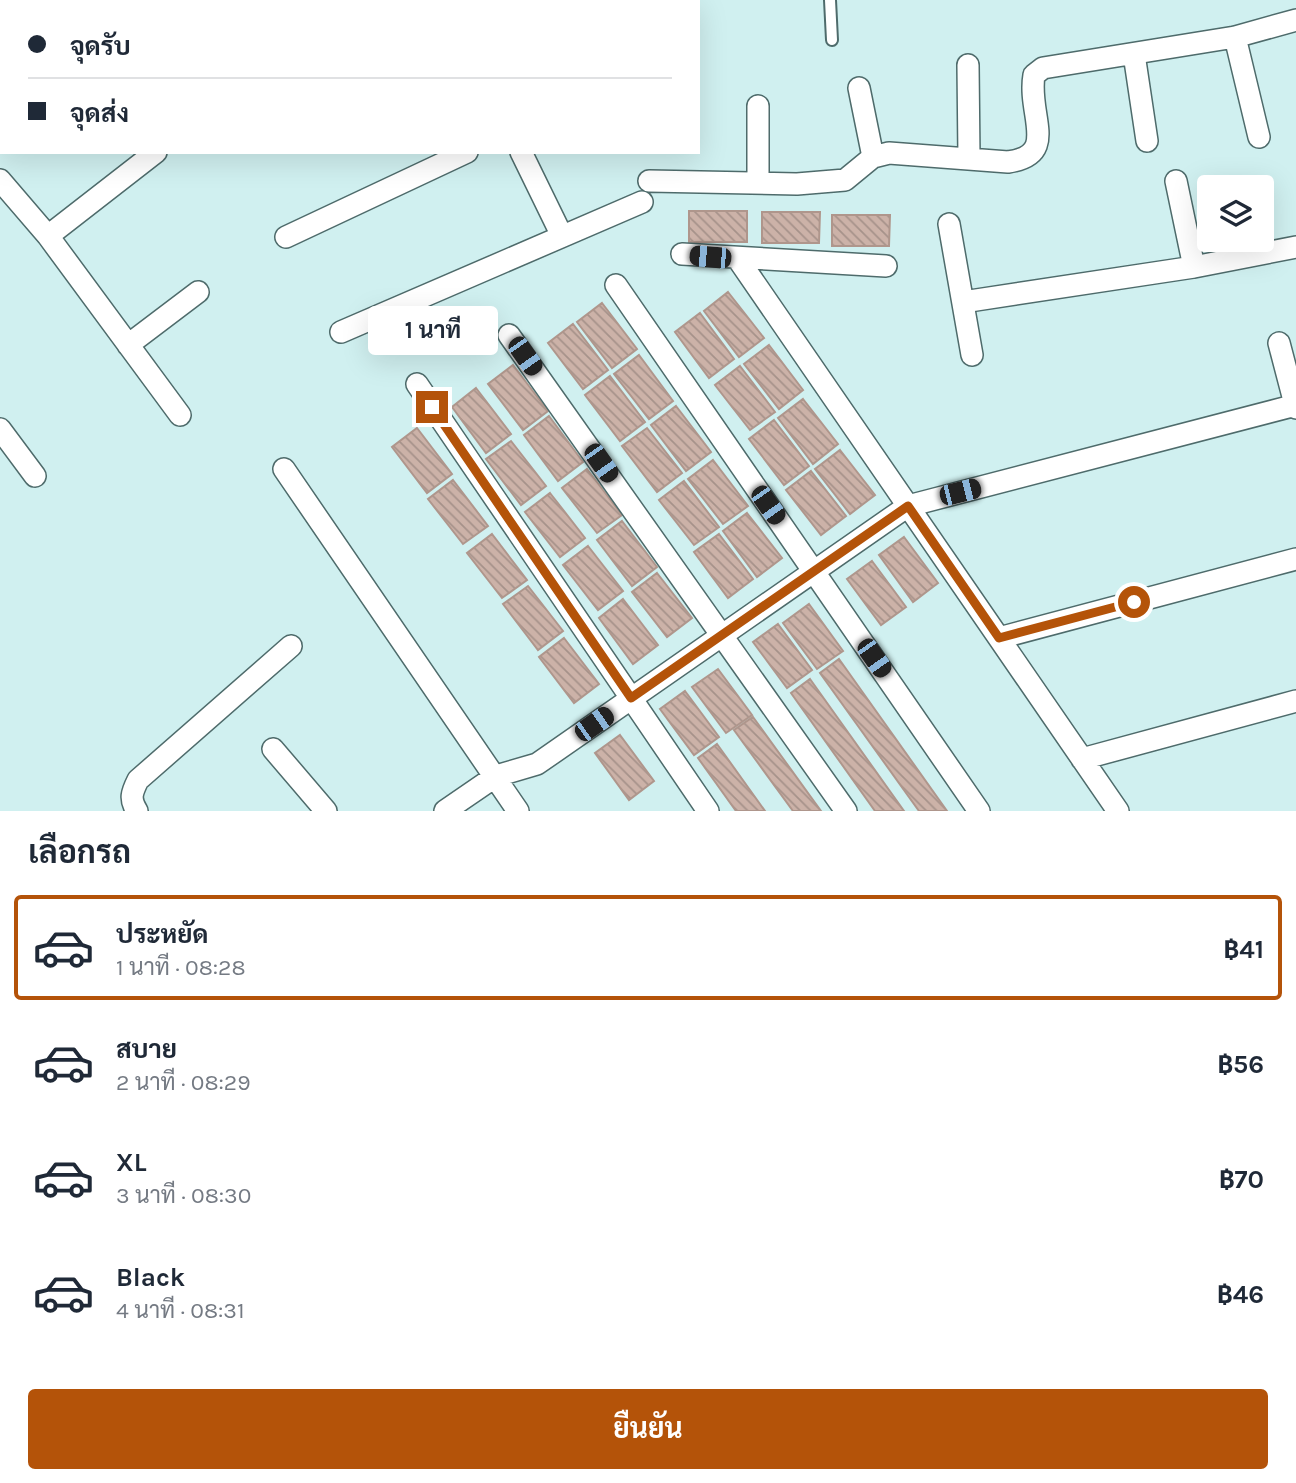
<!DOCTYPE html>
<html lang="th">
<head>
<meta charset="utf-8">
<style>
	:root { --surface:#fff; --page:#f2f2f3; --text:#1f2937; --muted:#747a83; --line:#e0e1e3; --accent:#b45309 }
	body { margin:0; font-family:Karla,Sarabun,sans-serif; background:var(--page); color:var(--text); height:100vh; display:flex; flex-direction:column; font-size:26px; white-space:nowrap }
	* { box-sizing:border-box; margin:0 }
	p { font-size:23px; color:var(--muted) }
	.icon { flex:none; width:38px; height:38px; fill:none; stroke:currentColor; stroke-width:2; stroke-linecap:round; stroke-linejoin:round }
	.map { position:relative; height:811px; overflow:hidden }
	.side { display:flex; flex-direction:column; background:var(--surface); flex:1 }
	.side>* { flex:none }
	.hud { position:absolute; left:0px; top:0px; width:700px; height:154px; box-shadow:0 7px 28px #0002; display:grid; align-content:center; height:154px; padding:0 28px; background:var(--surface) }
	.tools { position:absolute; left:1197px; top:175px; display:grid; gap:14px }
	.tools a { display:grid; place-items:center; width:77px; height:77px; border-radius:7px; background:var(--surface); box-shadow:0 7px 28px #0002; font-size:35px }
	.end { position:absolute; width:32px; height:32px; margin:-16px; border:9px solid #b45309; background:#fff; box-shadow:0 0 0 4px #fff }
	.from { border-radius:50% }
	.bubble { position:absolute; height:49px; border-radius:7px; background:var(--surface); box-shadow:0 7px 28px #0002; font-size:23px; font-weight:700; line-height:49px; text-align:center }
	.car { position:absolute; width:21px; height:42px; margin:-21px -10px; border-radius:9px; box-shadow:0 0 5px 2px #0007; background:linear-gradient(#222 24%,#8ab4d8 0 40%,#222 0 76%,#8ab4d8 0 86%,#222 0) }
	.hud b { display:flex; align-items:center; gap:24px; height:66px; font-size:26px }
	.hud b+b { border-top:2px solid var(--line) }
	.hud i { width:18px; height:18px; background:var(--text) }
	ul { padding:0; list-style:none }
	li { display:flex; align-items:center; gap:21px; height:105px; margin:0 14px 10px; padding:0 14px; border:4px solid transparent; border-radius:7px }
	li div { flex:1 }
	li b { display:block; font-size:26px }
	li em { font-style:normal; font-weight:700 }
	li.selected { border-color:var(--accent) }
	li>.icon { width:63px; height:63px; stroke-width:1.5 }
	h2 { padding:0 28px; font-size:32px; line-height:84px }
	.cta { display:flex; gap:14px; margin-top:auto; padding:14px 28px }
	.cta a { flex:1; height:80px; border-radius:7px; background:var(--accent); color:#fff; font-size:28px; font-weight:700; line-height:80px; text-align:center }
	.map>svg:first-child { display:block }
	.building { fill:url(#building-back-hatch); stroke:#af968c; stroke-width:2 }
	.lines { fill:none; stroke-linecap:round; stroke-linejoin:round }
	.lane-casing { stroke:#4e6b6b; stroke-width:14 }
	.street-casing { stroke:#4e6b6b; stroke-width:24 }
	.lane { stroke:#fff; stroke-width:10 }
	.street { stroke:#fff; stroke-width:21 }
	.route { stroke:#b45309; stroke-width:9 }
</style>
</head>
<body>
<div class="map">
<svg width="1296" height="811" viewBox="0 0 1296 811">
	<defs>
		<pattern id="building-back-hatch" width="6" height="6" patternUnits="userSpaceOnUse" patternTransform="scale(1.75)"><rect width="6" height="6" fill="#ccb2a8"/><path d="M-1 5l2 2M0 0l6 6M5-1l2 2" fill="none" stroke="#a6928a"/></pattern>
	</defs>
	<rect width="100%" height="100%" fill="#d0f0f0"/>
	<path class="building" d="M689,211H747V242H689Z
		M762,212H820L819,243H762Z
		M832,215H890L889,246H832Z
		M728,292L764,338L739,357L704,311Z
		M602,303L637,349L612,368L577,322Z
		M700,313L734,359L709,378L675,332Z
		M573,324L608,370L583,389L548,343Z
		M769,345L803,390L779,409L744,364Z
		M639,355L673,401L649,419L614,374Z
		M513,365L548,411L523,430L488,384Z
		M740,366L775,412L750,430L715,385Z
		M610,376L645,422L620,441L585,395Z
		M476,388L511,434L486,453L452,407Z
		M803,399L838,444L813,464L778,418Z
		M676,406L711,452L686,471L651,425Z
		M549,416L583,462L558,481L524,435Z
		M774,420L809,466L784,485L749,439Z
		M417,428L452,474L427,493L392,447Z
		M647,428L682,473L657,492L622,446Z
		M511,441L546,486L521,505L486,459Z
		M840,450L875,495L850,514L815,469Z
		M713,460L748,506L723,524L688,479Z
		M587,469L622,515L597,533L562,488Z
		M811,471L846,516L821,535L786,490Z
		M453,480L488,526L463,544L428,499Z
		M684,481L719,527L694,545L659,500Z
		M550,493L585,538L560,557L525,512Z
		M747,513L782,558L757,577L723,531Z
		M622,521L657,567L632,586L597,540Z
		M492,534L527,580L502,598L467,553Z
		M719,534L753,579L728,598L694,552Z
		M904,537L938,583L913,602L879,555Z
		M588,546L623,591L598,610L563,565Z
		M872,561L906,607L881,625L847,579Z
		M657,573L692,618L667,637L632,592Z
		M528,586L563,631L538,650L503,604Z
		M623,599L658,645L633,664L599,618Z
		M809,604L843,651L817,669L783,623Z
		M778,624L812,670L787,688L753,642Z
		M564,638L599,684L574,703L539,657Z
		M839,659L947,811H919L820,673Z
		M718,669L752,715L726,733L692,687Z
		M810,679L904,811H875L791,693Z
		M685,691L719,737L694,755L660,709Z
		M753,717L821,811H793L734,730Z
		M620,735L654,781L629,800L595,753Z
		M717,744L765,811H736L698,758Z"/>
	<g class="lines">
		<defs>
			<path id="lane" d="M830,0L832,40"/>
			<path id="street" d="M289,0L290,2
				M418,0V2
				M100,2L102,0
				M240,2L243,0
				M1235,37L1259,137
				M1134,54L1147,141
				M968,65L969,158
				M0,71L2,70
				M859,88L873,157
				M758,106V183
				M521,152L562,236
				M0,180L48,236L180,415
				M649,181L797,184L845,180L873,157L889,153L1008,162C1060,155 1027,115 1034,75L1043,68L1235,37L1296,20
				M1176,181L1194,267
				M949,224L972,355
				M48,236L156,152
				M286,237L467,152
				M682,254L886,266
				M738,259L1118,811
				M616,285L979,811
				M963,302L1194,267L1296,247
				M341,332L642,202
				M509,335L846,811
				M1279,343L1296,408
				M128,345L198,292
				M417,384L708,811
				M0,429L35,476
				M284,469L518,811
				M999,638L1296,559
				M273,749L326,811
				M1082,759L1296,701
				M137,811C129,799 132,792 138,780L291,646
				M445,811L496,776L537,764L908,506L1296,405"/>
		</defs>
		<use href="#lane" class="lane-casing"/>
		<use href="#street" class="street-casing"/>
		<use href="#lane" class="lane"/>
		<use href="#street" class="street"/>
	</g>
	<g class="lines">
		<path class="route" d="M432,407L631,698L908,506L999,638L1134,602"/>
	</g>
</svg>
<div class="tools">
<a><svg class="icon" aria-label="layers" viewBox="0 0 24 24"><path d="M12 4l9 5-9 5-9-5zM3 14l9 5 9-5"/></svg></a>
</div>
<i class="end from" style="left:1134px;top:602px"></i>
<i class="end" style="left:432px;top:407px"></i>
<div class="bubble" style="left:368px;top:306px;width:130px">1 นาที</div>
<i class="car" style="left:710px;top:257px;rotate:275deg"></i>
<i class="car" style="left:525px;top:356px;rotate:145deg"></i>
<i class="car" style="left:601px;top:463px;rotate:145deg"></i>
<i class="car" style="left:960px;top:492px;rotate:76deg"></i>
<i class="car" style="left:768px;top:505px;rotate:145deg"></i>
<i class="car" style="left:874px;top:658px;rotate:145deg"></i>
<i class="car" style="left:594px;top:724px;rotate:55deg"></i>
<div class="hud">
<b><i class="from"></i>จุดรับ</b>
<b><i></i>จุดส่ง</b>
</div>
</div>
<section class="side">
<h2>เลือกรถ</h2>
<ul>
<li class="selected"><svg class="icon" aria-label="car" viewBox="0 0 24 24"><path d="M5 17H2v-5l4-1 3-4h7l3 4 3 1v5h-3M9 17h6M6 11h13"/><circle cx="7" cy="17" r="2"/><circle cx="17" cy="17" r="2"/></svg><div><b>ประหยัด</b><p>1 นาที · 08:28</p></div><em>฿41</em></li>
<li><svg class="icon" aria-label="car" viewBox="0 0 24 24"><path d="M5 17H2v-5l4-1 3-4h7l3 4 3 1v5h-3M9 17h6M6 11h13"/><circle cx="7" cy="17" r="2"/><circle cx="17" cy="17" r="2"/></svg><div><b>สบาย</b><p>2 นาที · 08:29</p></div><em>฿56</em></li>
<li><svg class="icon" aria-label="car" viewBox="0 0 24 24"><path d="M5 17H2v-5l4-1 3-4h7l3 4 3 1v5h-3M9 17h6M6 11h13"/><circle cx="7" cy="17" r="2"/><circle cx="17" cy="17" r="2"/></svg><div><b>XL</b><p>3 นาที · 08:30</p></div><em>฿70</em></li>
<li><svg class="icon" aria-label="car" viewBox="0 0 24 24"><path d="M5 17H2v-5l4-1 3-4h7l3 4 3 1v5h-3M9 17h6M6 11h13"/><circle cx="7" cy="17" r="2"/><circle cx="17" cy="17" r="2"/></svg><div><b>Black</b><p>4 นาที · 08:31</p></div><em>฿46</em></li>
</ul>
<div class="cta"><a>ยืนยัน</a></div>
</section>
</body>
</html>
